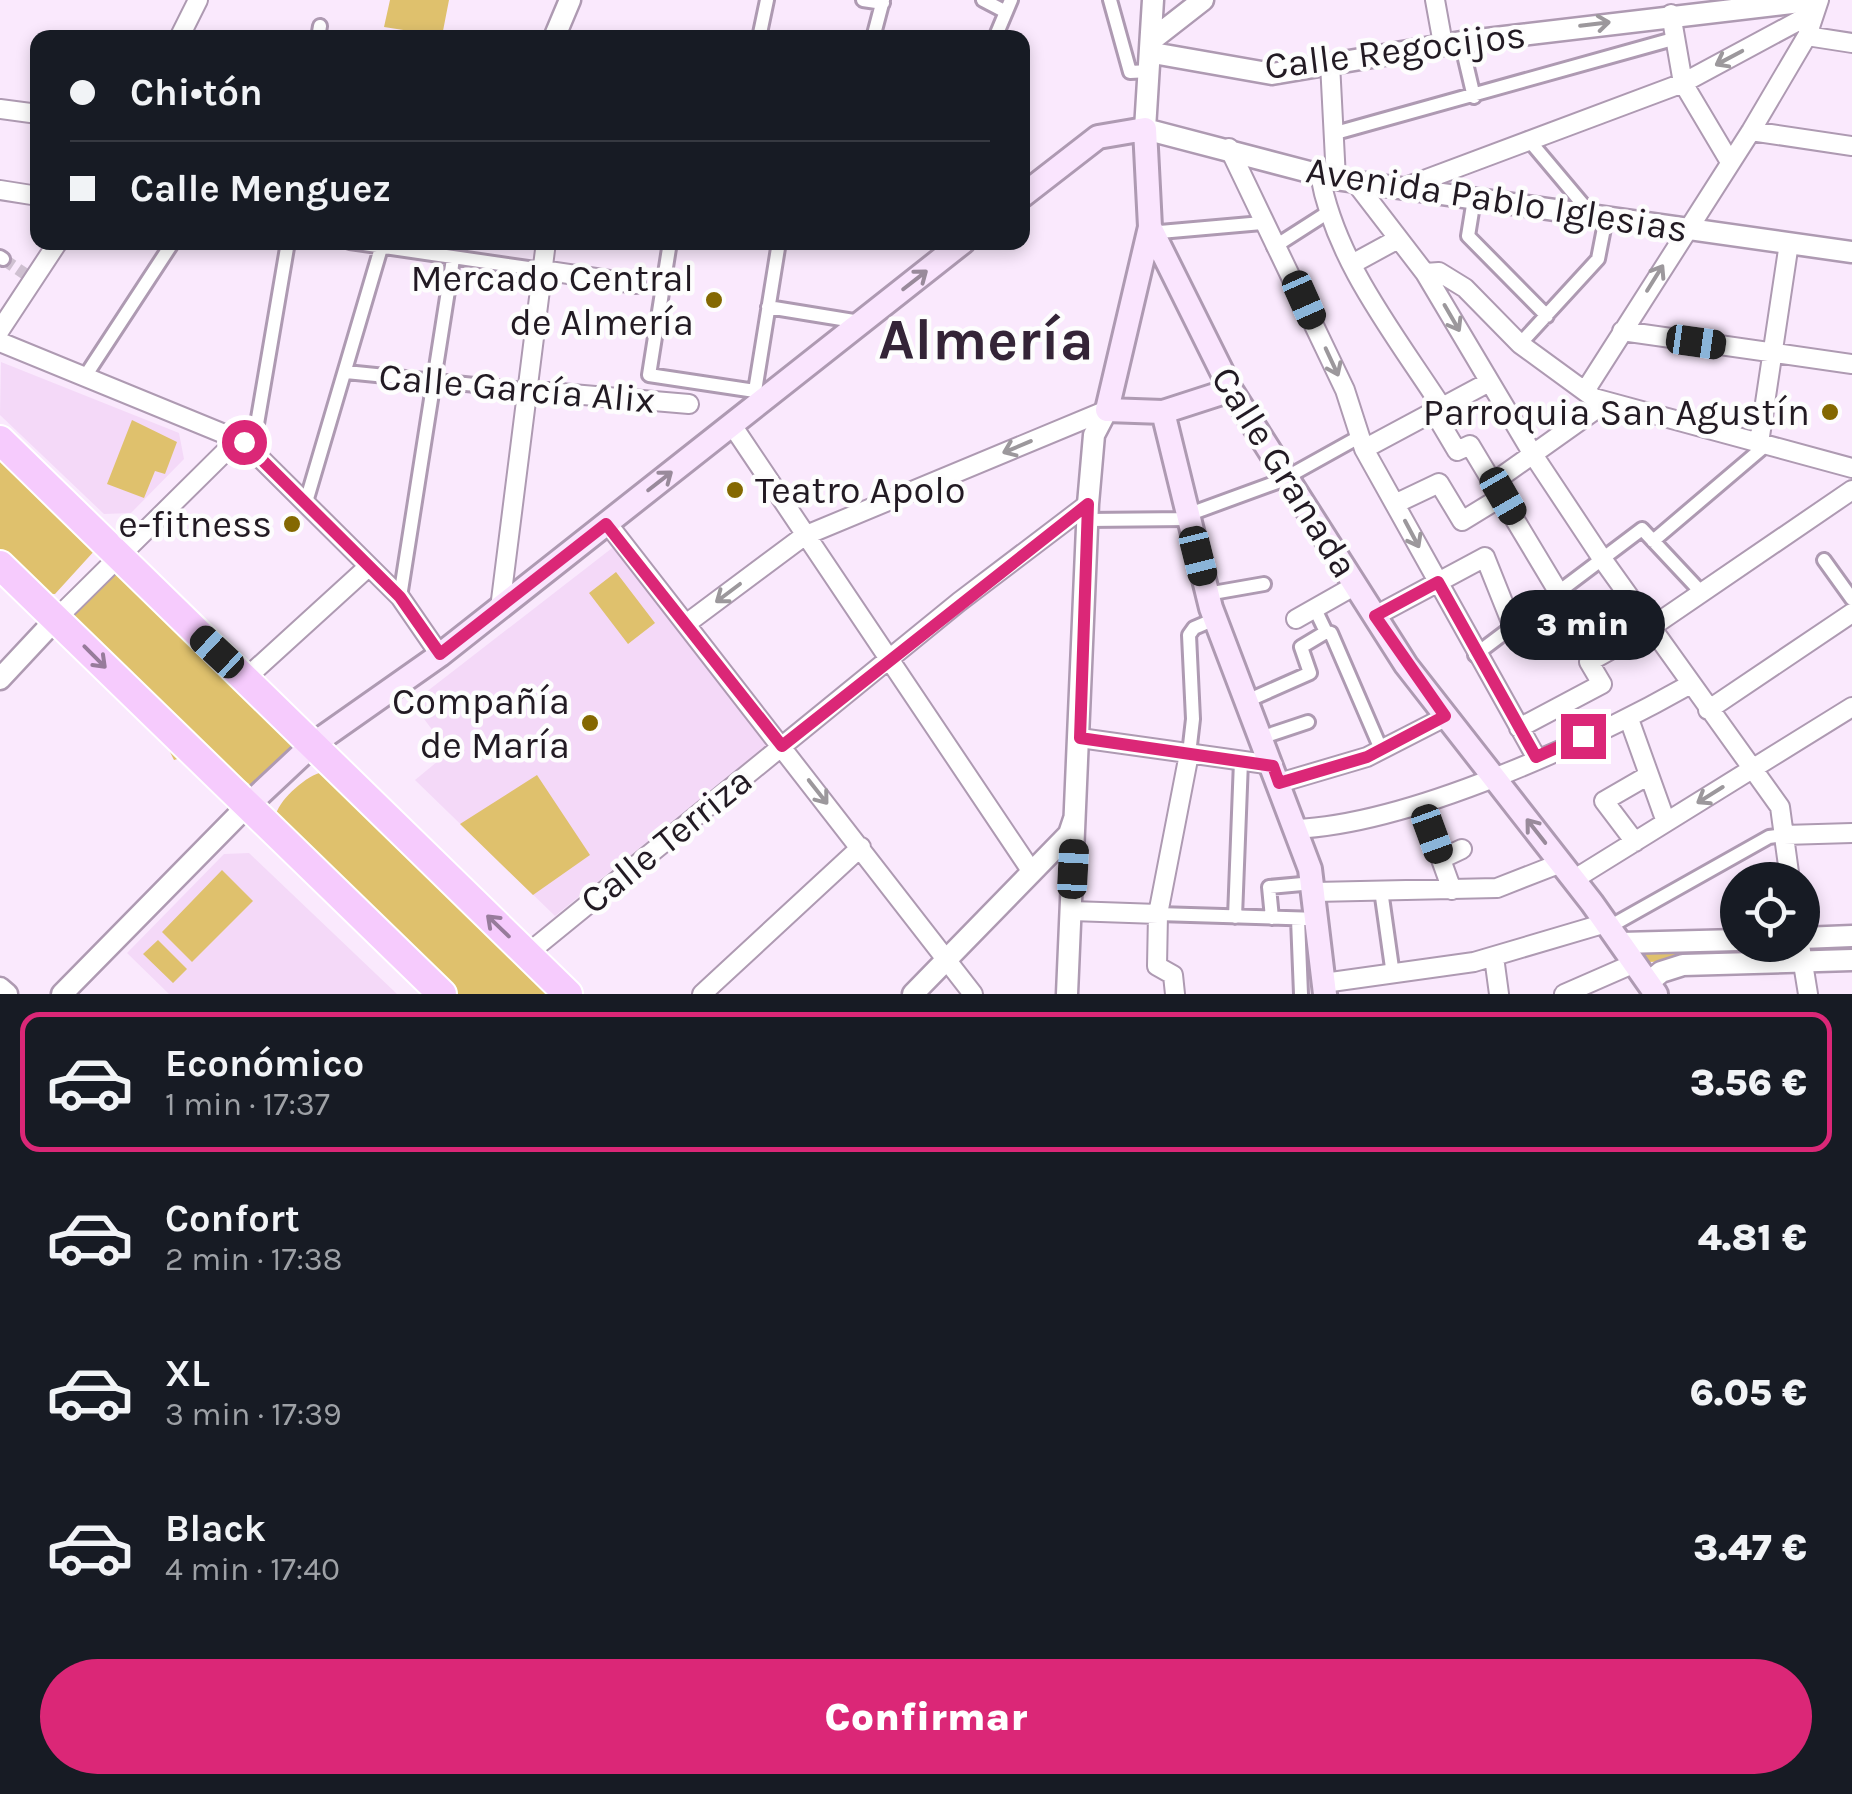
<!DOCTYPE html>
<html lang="es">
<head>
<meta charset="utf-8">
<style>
	:root { --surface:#171b24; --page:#242831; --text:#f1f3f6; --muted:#9ea1a6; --line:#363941; --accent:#db2777 }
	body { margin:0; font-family:Karla,sans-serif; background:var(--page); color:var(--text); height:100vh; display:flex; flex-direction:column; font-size:38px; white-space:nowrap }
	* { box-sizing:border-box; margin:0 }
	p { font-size:32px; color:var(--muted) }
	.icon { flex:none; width:55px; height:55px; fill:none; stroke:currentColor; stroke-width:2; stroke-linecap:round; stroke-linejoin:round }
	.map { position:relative; height:994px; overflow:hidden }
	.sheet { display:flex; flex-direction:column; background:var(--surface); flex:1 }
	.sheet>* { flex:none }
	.banner { position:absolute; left:30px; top:30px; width:1000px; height:220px; border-radius:20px; box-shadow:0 5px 15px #0003; display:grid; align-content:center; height:220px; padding:0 40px; background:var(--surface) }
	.fabs { position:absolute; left:1720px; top:862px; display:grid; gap:20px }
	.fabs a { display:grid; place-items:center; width:100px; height:100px; border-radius:50%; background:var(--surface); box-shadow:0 5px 15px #0003; font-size:50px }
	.end { position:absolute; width:45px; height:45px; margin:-22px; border:12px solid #db2777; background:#fff; box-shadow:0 0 0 5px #fff }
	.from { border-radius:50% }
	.bubble { position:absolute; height:70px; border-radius:35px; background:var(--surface); box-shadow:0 5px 15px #0003; font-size:32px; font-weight:800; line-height:70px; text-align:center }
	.car { position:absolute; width:30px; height:60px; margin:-30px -15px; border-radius:12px; box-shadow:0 0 8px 2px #0007; background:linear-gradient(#222 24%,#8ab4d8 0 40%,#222 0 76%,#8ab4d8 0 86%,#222 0) }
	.banner b { display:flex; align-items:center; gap:35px; height:95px; font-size:38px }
	.banner b+b { border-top:2px solid var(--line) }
	.banner i { width:25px; height:25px; background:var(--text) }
	ul { padding:18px 0 0; list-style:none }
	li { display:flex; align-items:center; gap:30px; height:140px; margin:0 20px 15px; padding:0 20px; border:5px solid transparent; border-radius:20px }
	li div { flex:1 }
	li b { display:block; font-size:38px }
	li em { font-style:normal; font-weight:800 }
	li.active { border-color:var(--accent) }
	li>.icon { width:90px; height:90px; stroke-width:1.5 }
	.action { display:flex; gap:20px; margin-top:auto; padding:20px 40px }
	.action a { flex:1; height:115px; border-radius:60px; background:var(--accent); color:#fff; font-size:40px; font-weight:800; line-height:115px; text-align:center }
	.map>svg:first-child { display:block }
	.built { fill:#f4d9f8 }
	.green { fill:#dfc16d }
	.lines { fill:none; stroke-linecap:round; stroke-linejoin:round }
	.pedestrian-tunnel { stroke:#cfc0d1; stroke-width:12; stroke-dasharray:12 6; stroke-linecap:butt }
	.pedestrian-casing { stroke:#ae9ab2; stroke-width:18 }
	.minor-casing { stroke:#ae9ab2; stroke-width:22 }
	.tertiary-casing { stroke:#ae9ab2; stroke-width:25 }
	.secondary-casing { stroke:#ae9ab2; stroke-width:28 }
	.primary-casing { stroke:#fff; stroke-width:32 }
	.pedestrian { stroke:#fff; stroke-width:12 }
	.minor { stroke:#fff; stroke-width:18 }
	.tertiary { stroke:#fff; stroke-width:20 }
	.secondary { stroke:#fae5fe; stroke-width:22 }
	.primary { stroke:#f6cbfd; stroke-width:28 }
	.oneway { stroke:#9c989c }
	.oneway2 { stroke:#998a9b }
	.oneway3 { stroke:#977b9b }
	.route { stroke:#db2777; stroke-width:12 }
	.poi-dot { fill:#846801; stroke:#fdfdfd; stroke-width:4 }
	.labels { text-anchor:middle; stroke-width:9; stroke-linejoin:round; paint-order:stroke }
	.street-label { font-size:38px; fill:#221a23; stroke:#fdfdfd }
	.poi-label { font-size:38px; fill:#221a23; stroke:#fdfdfd; text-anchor:end }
	.town-label { font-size:58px; font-weight:bold; fill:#342437; stroke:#fdfdfd }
</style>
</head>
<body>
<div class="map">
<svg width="1852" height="994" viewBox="0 0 1852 994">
	<rect width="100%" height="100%" fill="#fae9fd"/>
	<path class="built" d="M1,362L179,433L184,459L131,513L104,514L0,415Z
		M616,545L769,743L555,916L415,780L449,752L412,703Z
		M249,853L397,994H169L127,953L224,854Z"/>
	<path class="green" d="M390,0H449L442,36L384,27Z
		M132,420L177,442L165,474L155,471L144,498L107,484Z
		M0,454L96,549L55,594H46L0,550Z
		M116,571L292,739L294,748L253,787L205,751L174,760L136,684L72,616Z
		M616,572L655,623L628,644L589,593Z
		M323,772L556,994H457L283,825L276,814C281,798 307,775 323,772Z
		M537,775L590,855L533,895L460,824Z
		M222,870L253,901L192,962L162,932Z
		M158,940L187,969L173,983L143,954Z
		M1852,940V956L1647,962L1640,958V951Z"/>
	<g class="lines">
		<path class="pedestrian-tunnel" d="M3,259L34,280"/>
		<defs>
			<path id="pedestrian" d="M863,0L883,3
				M983,0L1006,12
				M1110,0L1130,72L1150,71
				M318,38L320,26
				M759,38L767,0
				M873,38L883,0
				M995,38L1011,0
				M1461,42L1474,97
				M1332,134L1673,39
				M1528,139L1591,214
				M1474,199L1468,236L1547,316
				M1151,228L1160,232L1262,223
				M350,242L542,270
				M670,242L649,375L755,391L779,242
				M1274,247L1327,213
				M0,257L3,259
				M768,307L860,322
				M1520,344L1598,259L1606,218
				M346,372L525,390
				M84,378L173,242
				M238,439L257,424L288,242
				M306,502L381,248
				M1187,515L1280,481L1359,437
				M1087,520L1188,519
				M1653,541L1766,445
				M1824,560L1852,599
				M1207,594L1264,584
				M400,597L453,259
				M1326,632L1331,633L1381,749
				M1475,655L1642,529L1701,592
				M1249,700L1310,673L1301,647L1326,632L1315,609
				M1263,737L1308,722
				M1189,754L1193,719L1189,635L1194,628L1215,619
				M1381,890L1393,975
				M1158,914L1319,919
				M1235,917L1241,761
				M1272,918L1269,887L1313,883
				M1298,919L1301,994
				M1609,927L1769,837L1784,835"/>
			<path id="minor" d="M1435,0L1443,44
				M1671,14L1683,83L1730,162
				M1807,36L1852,43
				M179,38L198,0
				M1330,63L1336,179
				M0,109L38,114
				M1751,131L1852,146
				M1229,148L1345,390L1364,449L1536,757
				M1320,175C1335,261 1396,336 1443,409
				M1355,182L1425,273L1534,456L1603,560L1780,807L1790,880
				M1400,189L1683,83L1815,12
				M0,190L38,196
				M1352,264L1398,239
				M542,270L636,284
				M1425,273L1439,272L1465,288L1520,344L1594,398L1852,468
				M0,330L58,242
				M1622,331L1852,364
				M0,342L244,442L400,597L440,655
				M525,390L689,404
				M1585,391L1751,131L1807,36L1819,0
				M1435,414L1457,451L1470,445L1559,593
				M732,425L1032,872
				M1759,443L1789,243
				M1364,449L1489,382
				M1495,481L1605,403
				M1397,503L1439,483L1462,521L1503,496
				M607,523L973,994
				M500,608L546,242
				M1375,616L1485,557L1513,627
				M56,619L238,439
				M1296,619L1356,585
				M686,624L804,536L1107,410
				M245,679L367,568
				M1708,710L1852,613
				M1629,719L1666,822
				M1519,728L1602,684L1589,662L1650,628L1852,490
				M1080,738L1273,765
				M1279,783L1367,757L1445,717
				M1421,804L1452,890
				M1295,829C1411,824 1588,742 1689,685
				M1784,835L1852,833
				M1635,842L1604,801L1649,775
				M1441,859L1462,849
				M1573,880L1852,707
				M1315,892L1497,888L1561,863
				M1072,911L1158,914
				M1800,945L1808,994
				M527,954L959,602L1088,504
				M1494,957L1499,994
				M1324,983L1474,962L1606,923
				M702,994L861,847
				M1175,994L1173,975L1157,966L1158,914L1189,754
				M1564,994L1635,963"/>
			<path id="tertiary" d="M1153,0L1145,129L1336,179L1852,252
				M554,38L570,0
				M1153,39L1203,0
				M1153,53L1272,74L1461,42L1817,0
				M0,679L56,619
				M1802,938L1852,936
				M1621,943L1738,940
				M1648,983L1661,972L1683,965L1852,960
				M0,988L7,994
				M62,994L247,806
				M913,994L1069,834L1074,819
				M1067,994L1088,504L1094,435L1107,410"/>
			<path id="secondary" d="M1022,196L1098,137L1145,129L1150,227L1107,410L1163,412L1231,390
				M1150,227L1231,390L1406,665L1592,903L1656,994
				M1163,412L1211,608L1310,869L1325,994
				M247,806L312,745L440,655L963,242"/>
			<path id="primary" d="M0,440L568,994
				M0,565L442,994"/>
		</defs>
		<use href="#pedestrian" class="pedestrian-casing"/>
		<use href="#minor" class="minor-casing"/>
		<use href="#tertiary" class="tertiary-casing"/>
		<use href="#secondary" class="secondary-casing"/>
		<use href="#primary" class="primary-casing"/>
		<use href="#pedestrian" class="pedestrian"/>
		<use href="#minor" class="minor"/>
		<use href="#tertiary" class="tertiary"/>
		<use href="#secondary" class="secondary"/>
		<use href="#primary" class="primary"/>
	</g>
	<defs><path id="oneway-shaft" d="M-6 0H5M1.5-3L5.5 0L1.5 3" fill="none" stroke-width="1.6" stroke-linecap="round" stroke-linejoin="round" transform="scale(2.5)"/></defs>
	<g class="oneway">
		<use href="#oneway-shaft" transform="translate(1595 24) rotate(-7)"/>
		<use href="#oneway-shaft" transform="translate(1729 58) rotate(152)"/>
		<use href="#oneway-shaft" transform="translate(1655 278) rotate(-58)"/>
		<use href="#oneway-shaft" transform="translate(1452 318) rotate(60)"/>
		<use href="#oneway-shaft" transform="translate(1332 362) rotate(65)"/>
		<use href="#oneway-shaft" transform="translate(1017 447) rotate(157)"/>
		<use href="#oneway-shaft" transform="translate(1412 534) rotate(62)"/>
		<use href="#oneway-shaft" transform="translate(728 593) rotate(143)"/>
		<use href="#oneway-shaft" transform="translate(818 792) rotate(52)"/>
		<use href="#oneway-shaft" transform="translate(1710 795) rotate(148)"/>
	</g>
	<g class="oneway2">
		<use href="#oneway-shaft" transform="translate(915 280) rotate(-38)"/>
		<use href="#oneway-shaft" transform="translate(660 481) rotate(-38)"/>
		<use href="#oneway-shaft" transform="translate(1536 831) rotate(-128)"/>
	</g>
	<g class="oneway3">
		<use href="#oneway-shaft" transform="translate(95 657) rotate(45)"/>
		<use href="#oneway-shaft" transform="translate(498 926) rotate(-136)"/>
	</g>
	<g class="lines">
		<path class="route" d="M244,442L400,597L440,654L606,524L782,746L1088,504L1080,738L1273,766L1279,783L1367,757L1445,716L1375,616L1438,582L1536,757L1583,736"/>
	</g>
	<g class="poi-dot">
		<circle cx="714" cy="300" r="10"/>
		<circle cx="1830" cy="412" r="10"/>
		<circle cx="735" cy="490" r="10"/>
		<circle cx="292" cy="524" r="10"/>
		<circle cx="590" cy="723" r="10"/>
	</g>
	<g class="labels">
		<g class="street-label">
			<text transform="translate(1395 50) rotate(-7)" y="13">Calle Regocijos</text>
			<text transform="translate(1497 199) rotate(9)" y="13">Avenida Pablo Iglesias</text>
			<text transform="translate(517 388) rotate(5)" y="13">Calle García Alix</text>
			<text transform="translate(1285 472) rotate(58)" y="13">Calle Granada</text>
			<text transform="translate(666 840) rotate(-39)" y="13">Calle Terriza</text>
		</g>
		<g class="poi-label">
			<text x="694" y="291">Mercado Central<tspan x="694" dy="44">de Almería</tspan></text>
			<text x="1810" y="425">Parroquia San Agustín</text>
			<text x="755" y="503" text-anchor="start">Teatro Apolo</text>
			<text x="272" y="537">e-fitness</text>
			<text x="570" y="714">Compañía<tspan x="570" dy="44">de María</tspan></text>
		</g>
		<g class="town-label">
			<text x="986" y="359">Almería</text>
		</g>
	</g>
</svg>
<div class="fabs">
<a><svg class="icon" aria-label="locate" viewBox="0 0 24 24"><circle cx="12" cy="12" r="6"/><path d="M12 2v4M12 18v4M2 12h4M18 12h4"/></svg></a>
</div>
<i class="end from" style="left:244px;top:442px"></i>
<i class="end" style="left:1583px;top:736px"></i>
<div class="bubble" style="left:1500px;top:590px;width:165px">3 min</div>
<i class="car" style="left:1304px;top:300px;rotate:156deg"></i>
<i class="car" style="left:1696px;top:342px;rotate:98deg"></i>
<i class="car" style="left:1503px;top:496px;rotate:150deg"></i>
<i class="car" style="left:1198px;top:556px;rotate:166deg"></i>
<i class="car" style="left:217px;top:652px;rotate:313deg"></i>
<i class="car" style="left:1432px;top:834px;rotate:160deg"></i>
<i class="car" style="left:1073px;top:869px;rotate:3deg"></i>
<div class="banner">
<b><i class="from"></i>Chi•tón</b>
<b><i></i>Calle Menguez</b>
</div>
</div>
<section class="sheet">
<ul>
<li class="active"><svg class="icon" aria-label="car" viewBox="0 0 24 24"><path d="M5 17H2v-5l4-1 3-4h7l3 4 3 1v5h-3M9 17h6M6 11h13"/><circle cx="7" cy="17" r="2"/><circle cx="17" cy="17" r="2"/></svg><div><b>Económico</b><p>1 min · 17:37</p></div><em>3.56 €</em></li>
<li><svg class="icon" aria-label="car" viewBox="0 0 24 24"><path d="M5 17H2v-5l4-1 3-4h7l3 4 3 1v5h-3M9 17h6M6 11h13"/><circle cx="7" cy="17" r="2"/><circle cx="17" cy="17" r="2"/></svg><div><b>Confort</b><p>2 min · 17:38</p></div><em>4.81 €</em></li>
<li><svg class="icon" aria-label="car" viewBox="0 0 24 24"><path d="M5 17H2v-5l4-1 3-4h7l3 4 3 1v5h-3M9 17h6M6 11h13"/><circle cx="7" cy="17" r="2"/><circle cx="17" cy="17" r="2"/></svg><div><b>XL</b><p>3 min · 17:39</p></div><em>6.05 €</em></li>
<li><svg class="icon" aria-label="car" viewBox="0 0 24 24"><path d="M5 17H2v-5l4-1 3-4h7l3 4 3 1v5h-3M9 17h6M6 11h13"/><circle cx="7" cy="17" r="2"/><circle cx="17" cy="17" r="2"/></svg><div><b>Black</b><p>4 min · 17:40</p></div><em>3.47 €</em></li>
</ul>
<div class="action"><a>Confirmar</a></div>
</section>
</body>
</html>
